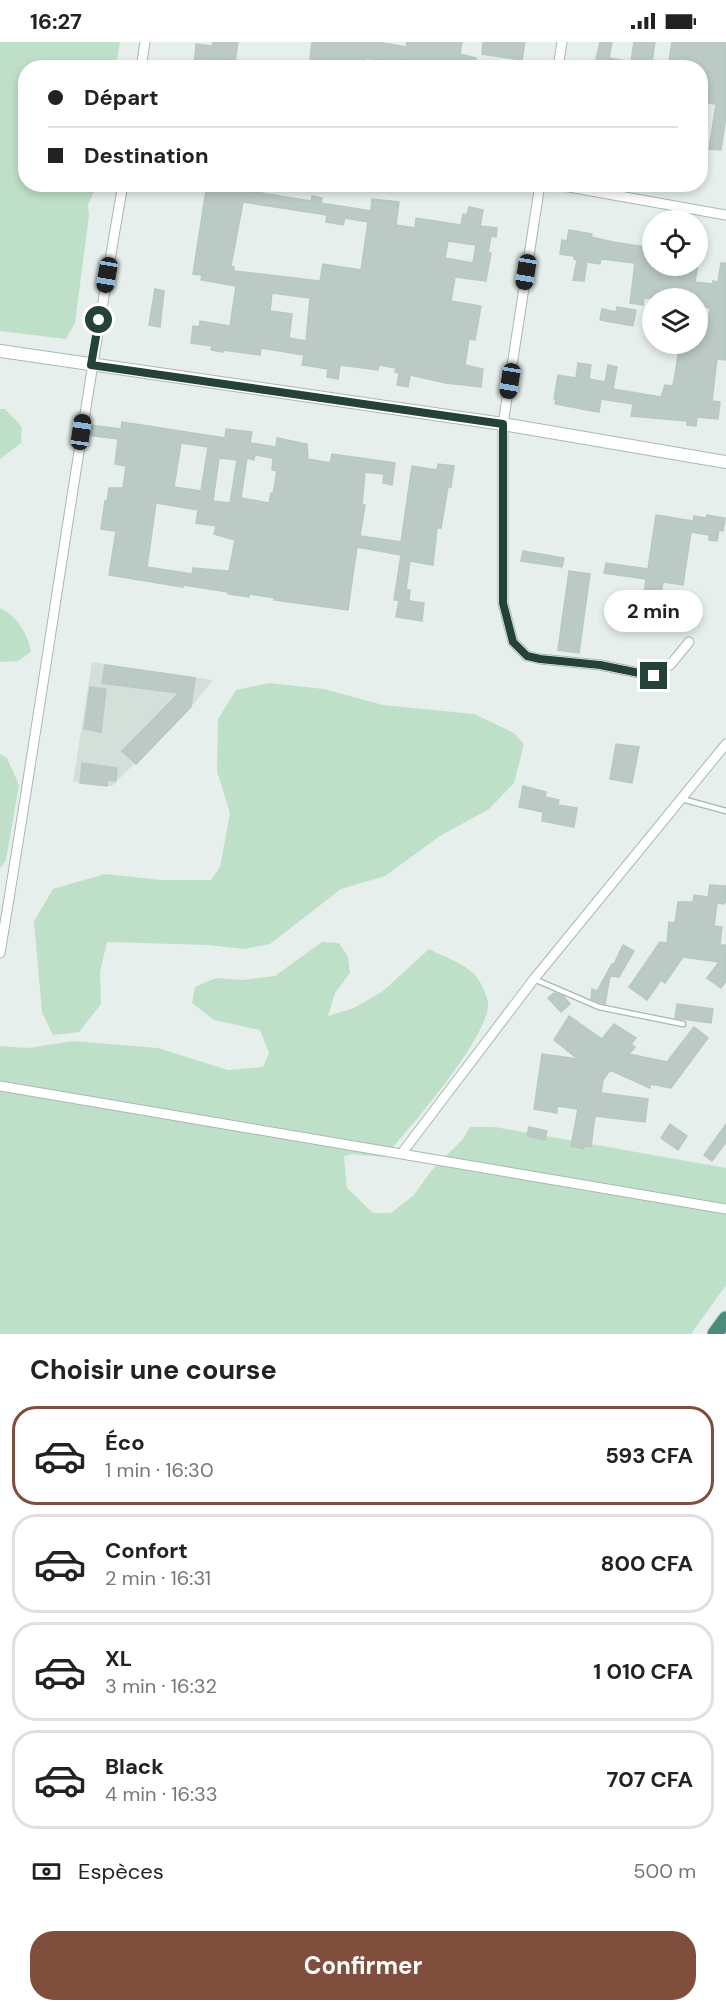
<!DOCTYPE html>
<html lang="fr">
<head>
<meta charset="utf-8">
<style>
	:root { --surface:#fff; --page:#f6f6f6; --text:#222; --muted:#767676; --line:#e0e0e0; --accent:#804e3d }
	body { margin:0; font-family:"DM Sans",sans-serif; background:var(--page); color:var(--text); height:100vh; display:flex; flex-direction:column; font-size:22px; white-space:nowrap }
	* { box-sizing:border-box; margin:0 }
	p { font-size:20px; color:var(--muted) }
	.icon { flex:none; width:33px; height:33px; fill:none; stroke:currentColor; stroke-width:2; stroke-linecap:round; stroke-linejoin:round }
	.map { position:relative; height:1292px; overflow:hidden }
	.side { display:flex; flex-direction:column; background:var(--surface); flex:1 }
	.side>* { flex:none }
	.top-card { position:absolute; left:18px; top:18px; width:690px; height:132px; border-radius:24px; box-shadow:0 3px 9px #0003; display:grid; align-content:center; height:132px; padding:0 30px; background:var(--surface) }
	.buttons { position:absolute; left:642px; top:168px; display:grid; gap:12px }
	.buttons a { display:grid; place-items:center; width:66px; height:66px; border-radius:50%; background:var(--surface); box-shadow:0 3px 9px #0003; font-size:30px }
	.end { position:absolute; width:27px; height:27px; margin:-14px; border:8px solid #24423a; background:#fff; box-shadow:0 0 0 3px #fff }
	.from { border-radius:50% }
	.bubble { position:absolute; height:42px; border-radius:21px; background:var(--surface); box-shadow:0 3px 9px #0003; font-size:20px; font-weight:700; line-height:42px; text-align:center }
	.car { position:absolute; width:18px; height:36px; margin:-18px -9px; border-radius:8px; box-shadow:0 0 4px 2px #0007; background:linear-gradient(#222 24%,#8ab4d8 0 40%,#222 0 76%,#8ab4d8 0 86%,#222 0) }
	.top-card b { display:flex; align-items:center; gap:21px; height:57px; font-size:22px }
	.top-card b+b { border-top:2px solid var(--line) }
	.top-card i { width:15px; height:15px; background:var(--text) }
	ul { padding:0; list-style:none }
	li { display:flex; align-items:center; gap:18px; height:99px; margin:0 12px 9px; padding:0 18px; border:3px solid var(--line); border-radius:24px }
	li div { flex:1 }
	li b { display:block; font-size:22px }
	li em { font-style:normal; font-weight:700 }
	li.on { border-color:var(--accent) }
	li>.icon { width:54px; height:54px; stroke-width:1.5 }
	h2 { padding:0 30px; font-size:27px; line-height:72px }
	.pay { display:flex; align-items:center; gap:15px; height:66px; padding:0 30px; font-size:22px }
	.pay p { margin-inline-start:auto }
	.button { display:flex; gap:12px; margin-top:auto; padding:12px 30px }
	.button a { flex:1; height:69px; border-radius:24px; background:var(--accent); color:#fff; font-size:24px; font-weight:700; line-height:69px; text-align:center }
	.status { display:flex; justify-content:space-between; align-items:center; height:42px; padding:0 30px; background:var(--surface); direction:ltr }
	.status svg { height:16px; fill:currentColor }
	.map>svg:first-child { display:block }
	.built { fill:#d4dfda }
	.green { fill:#bfe0c8 }
	.building { fill:#bbcac4; stroke:#b8c9c2; stroke-width:1.5; fill-rule:evenodd }
	.lines { fill:none; stroke-linecap:round; stroke-linejoin:round }
	.service-casing { stroke:#a8b8b2; stroke-width:7 }
	.minor-casing { stroke:#a8b8b2; stroke-width:11 }
	.tertiary-casing { stroke:#a8b8b2; stroke-width:14 }
	.trunk-casing { stroke:#c2cac8; stroke-width:17 }
	.service { stroke:#fff; stroke-width:4.5 }
	.minor { stroke:#fff; stroke-width:9 }
	.tertiary { stroke:#fff; stroke-width:12 }
	.trunk { stroke:#4c8a7c; stroke-width:15 }
	.route { stroke:#24423a; stroke-width:8 }
</style>
</head>
<body>
<div class="status"><b>16:27</b><svg viewBox="0 0 49 12"><path d="M0 12V9h3v3zM5 12V6h3v6zM10 12V3h3v9zM15 12V0h3v12zM26 1h20v11H26zM47 4h2v5h-2z"/></svg></div>
<div class="map">
<svg width="726" height="1292" viewBox="0 0 726 1292">
	<rect width="100%" height="100%" fill="#e6efeb"/>
	<path class="built" d="M92,620L213,638L192,664L112,744L73,740Z"/>
	<path class="green" d="M0,0H120L116,25L26,26V142L97,143L88,163L89,173L75,281L66,297L0,289Z
		M0,367H5L22,385L21,401L0,417Z
		M0,566C17,574 28,592 31,610L18,619L0,620Z
		M269,641L324,647L383,663L474,672L514,691L524,702L514,741L489,767L440,794L385,834L341,847L270,902L244,907L208,903L107,900L100,930L101,962L79,990L53,993L42,970L34,879L53,847L105,832L161,838H211L220,825L230,771L217,729L218,677L236,648Z
		M0,712L7,716L19,743L6,818L0,826Z
		M322,900L339,901L348,915L350,931L335,951L328,974L354,966L383,949L429,907C442,914 463,921 473,931C480,937 486,951 488,960C492,992 407,1090 384,1115L352,1112L344,1114L347,1146L373,1171H391L414,1153L431,1129L463,1097L470,1085H495L726,1126V1243L691,1292H0V1004L28,1006L73,999L158,1006L228,1028L263,1025L269,1011L260,988L214,978L192,961L195,945L216,936L242,938L275,934Z"/>
	<path class="building" d="M213,0H238L235,20L224,18L223,26H194L196,2L212,4Z
		M312,0H378L406,5L407,0H462L460,12L476,16L474,26L402,18L401,23L366,16L365,26H309Z
		M483,0H525L522,18L482,12Z
		M600,0H612L609,16L631,20L634,0H655L651,26H594Z
		M672,0H726V74L721,108L709,107L716,62L700,60V26H668Z
		M207,142H217L216,145L237,148L238,142H251L250,149L311,159L312,154L322,156L321,161L371,169L372,157L399,160L396,183L415,186L416,176L461,183L463,172L467,173L469,165L483,168L480,184L497,186L496,195L491,194L488,211H491L486,239L455,235L451,259L481,264L475,298L469,297L465,323L483,327L481,345L446,341L410,333L408,345L397,343L399,331L395,330L396,326L379,323L378,328L340,323L338,337L327,335L328,327L302,323L304,313L261,306L260,313L223,308V310L211,308L212,304L191,301L193,284L199,285L200,279L230,284L236,244L201,238L202,233L193,232ZM243,160L327,173L326,180L343,183L345,176L368,180L361,228L323,222L320,239L234,229V225L231,224ZM448,199L476,203L473,221L445,216ZM272,251L310,256L306,299L289,296L292,272L270,269Z
		M569,188L592,192L591,195L613,200L652,206V224H698L695,240L713,242V239L718,240L721,221H726V318L717,317L712,359L720,360L718,377L697,375L696,384L687,383V379L631,374L633,362L601,357L599,370L555,362L556,357H554L558,333L576,336L578,321L591,323L589,337L605,340L608,323L617,325L613,347L661,355L665,343L673,344L680,302H698V281L708,283L710,266L698,264V256L663,252L662,256H644L643,263L630,261L635,221L601,217L600,222L587,220L584,239L573,238L577,218L574,217V214L560,212L562,198L567,199Z
		M155,247L164,249L160,285L149,283Z
		M617,265L636,268L633,284L600,278L602,267L616,270Z
		M122,380L225,396L226,387L252,390L250,401L276,405L277,396L307,402L308,417L330,421L332,412L395,421L392,443L383,441L384,432L365,430L362,463H365L360,494L401,500L412,424L437,428L438,422L454,424L451,445H448L441,486H437L433,523L410,519L406,547L410,548L409,559L424,561L422,579L396,575L399,558H394L401,513L357,505L348,568L274,558L275,556L249,552V555L228,552L229,550L183,543V545L109,533L116,489L101,487L105,459H107L109,446H123L126,424L115,422L118,397L88,393L90,383L121,387ZM181,401L208,405L201,449L174,445ZM255,413L273,416L272,428L277,429L273,452L271,451L269,461L241,456L247,416L254,418ZM219,416L237,418L230,461L213,459ZM156,461L198,468L196,481L216,484L214,492L235,498L229,529L193,526L192,532L147,525Z
		M656,473L693,479L694,474L706,476L707,473L725,476L723,489L719,488L717,499L709,498V493L691,490L683,543L663,540L661,553L644,551L646,537L604,531L606,521L648,527Z
		M523,509L564,516L562,525L521,519Z
		M569,529L590,532L579,611L558,608Z
		M105,623L195,636L191,665L136,722L122,709L179,651L102,641Z
		M90,645L106,647L101,690L84,687Z
		M616,702L639,705L632,741L610,737Z
		M82,721L117,726L116,739L108,738L107,744L80,741Z
		M523,744L546,750L545,755L559,758L558,763L577,766L574,785L542,779L543,770L519,765Z
		M710,843L726,844V859L724,862L717,861L714,884L722,885L720,903H726V939L721,946L707,936L719,920L683,915L665,941L661,938L647,958L629,945L660,900L667,901L669,880L675,881L678,860H693L694,853L708,855Z
		M623,903L634,909L619,935L610,934L605,962L591,957L592,947L597,949L612,922H614Z
		M554,951L563,954L570,962L561,970L548,956Z
		M677,962L713,967L711,981L675,976Z
		M569,974L602,997L614,982L636,996L631,1002L635,1005L629,1012L667,1020L694,985L708,996L671,1046L650,1042V1046L610,1028L603,1038L601,1051L648,1057L645,1080L595,1074L591,1105L584,1104V1107L571,1104L578,1067L557,1064V1071L534,1067L542,1012L578,1017L554,998Z
		M670,1082L687,1094L678,1108L661,1096Z
		M726,1082V1100L712,1119L704,1113Z
		M529,1085L547,1089L545,1098L527,1094Z"/>
	<g class="lines">
		<defs>
			<path id="service" d="M682,757L726,769
				M534,937L599,965L683,982"/>
			<path id="minor" d="M141,26L145,0
				M558,26L562,0
				M540,142L503,382V561L513,600L527,614L540,617L600,623L654,634L671,622L689,600
				M552,142L726,173
				M0,911C43,655 78,398 123,142
				M0,1044L726,1167
				M402,1111L534,937L726,702"/>
			<path id="tertiary" d="M0,309L503,382L726,420"/>
			<path id="trunk" d="M715,1292L726,1277"/>
		</defs>
		<use href="#service" class="service-casing"/>
		<use href="#minor" class="minor-casing"/>
		<use href="#tertiary" class="tertiary-casing"/>
		<use href="#trunk" class="trunk-casing"/>
		<use href="#service" class="service"/>
		<use href="#minor" class="minor"/>
		<use href="#tertiary" class="tertiary"/>
		<use href="#trunk" class="trunk"/>
	</g>
	<g class="lines">
		<path class="route" d="M99,278L91,323L503,382V561L513,600L527,614L540,617L600,623L654,634"/>
	</g>
</svg>
<div class="buttons">
<a><svg class="icon" aria-label="locate" viewBox="0 0 24 24"><circle cx="12" cy="12" r="6"/><path d="M12 2v4M12 18v4M2 12h4M18 12h4"/></svg></a>
<a><svg class="icon" aria-label="layers" viewBox="0 0 24 24"><path d="M12 4l9 5-9 5-9-5zM3 14l9 5 9-5"/></svg></a>
</div>
<i class="end from" style="left:99px;top:278px"></i>
<i class="end" style="left:654px;top:634px"></i>
<div class="bubble" style="left:604px;top:548px;width:99px">2 min</div>
<i class="car" style="left:526px;top:230px;rotate:189deg"></i>
<i class="car" style="left:107px;top:233px;rotate:190deg"></i>
<i class="car" style="left:510px;top:339px;rotate:189deg"></i>
<i class="car" style="left:81px;top:390px;rotate:8deg"></i>
<div class="top-card">
<b><i class="from"></i>Départ</b>
<b><i></i>Destination</b>
</div>
</div>
<section class="side">
<h2>Choisir une course</h2>
<ul>
<li class="on"><svg class="icon" aria-label="car" viewBox="0 0 24 24"><path d="M5 17H2v-5l4-1 3-4h7l3 4 3 1v5h-3M9 17h6M6 11h13"/><circle cx="7" cy="17" r="2"/><circle cx="17" cy="17" r="2"/></svg><div><b>Éco</b><p>1 min · 16:30</p></div><em>593 CFA</em></li>
<li><svg class="icon" aria-label="car" viewBox="0 0 24 24"><path d="M5 17H2v-5l4-1 3-4h7l3 4 3 1v5h-3M9 17h6M6 11h13"/><circle cx="7" cy="17" r="2"/><circle cx="17" cy="17" r="2"/></svg><div><b>Confort</b><p>2 min · 16:31</p></div><em>800 CFA</em></li>
<li><svg class="icon" aria-label="car" viewBox="0 0 24 24"><path d="M5 17H2v-5l4-1 3-4h7l3 4 3 1v5h-3M9 17h6M6 11h13"/><circle cx="7" cy="17" r="2"/><circle cx="17" cy="17" r="2"/></svg><div><b>XL</b><p>3 min · 16:32</p></div><em>1 010 CFA</em></li>
<li><svg class="icon" aria-label="car" viewBox="0 0 24 24"><path d="M5 17H2v-5l4-1 3-4h7l3 4 3 1v5h-3M9 17h6M6 11h13"/><circle cx="7" cy="17" r="2"/><circle cx="17" cy="17" r="2"/></svg><div><b>Black</b><p>4 min · 16:33</p></div><em>707 CFA</em></li>
</ul>
<div class="pay"><svg class="icon" aria-label="cash" viewBox="0 0 24 24"><path d="M3 7h18v10H3z"/><circle cx="12" cy="12" r="2"/></svg>Espèces<p>500 m</p></div>
<div class="button"><a>Confirmer</a></div>
</section>
</body>
</html>
